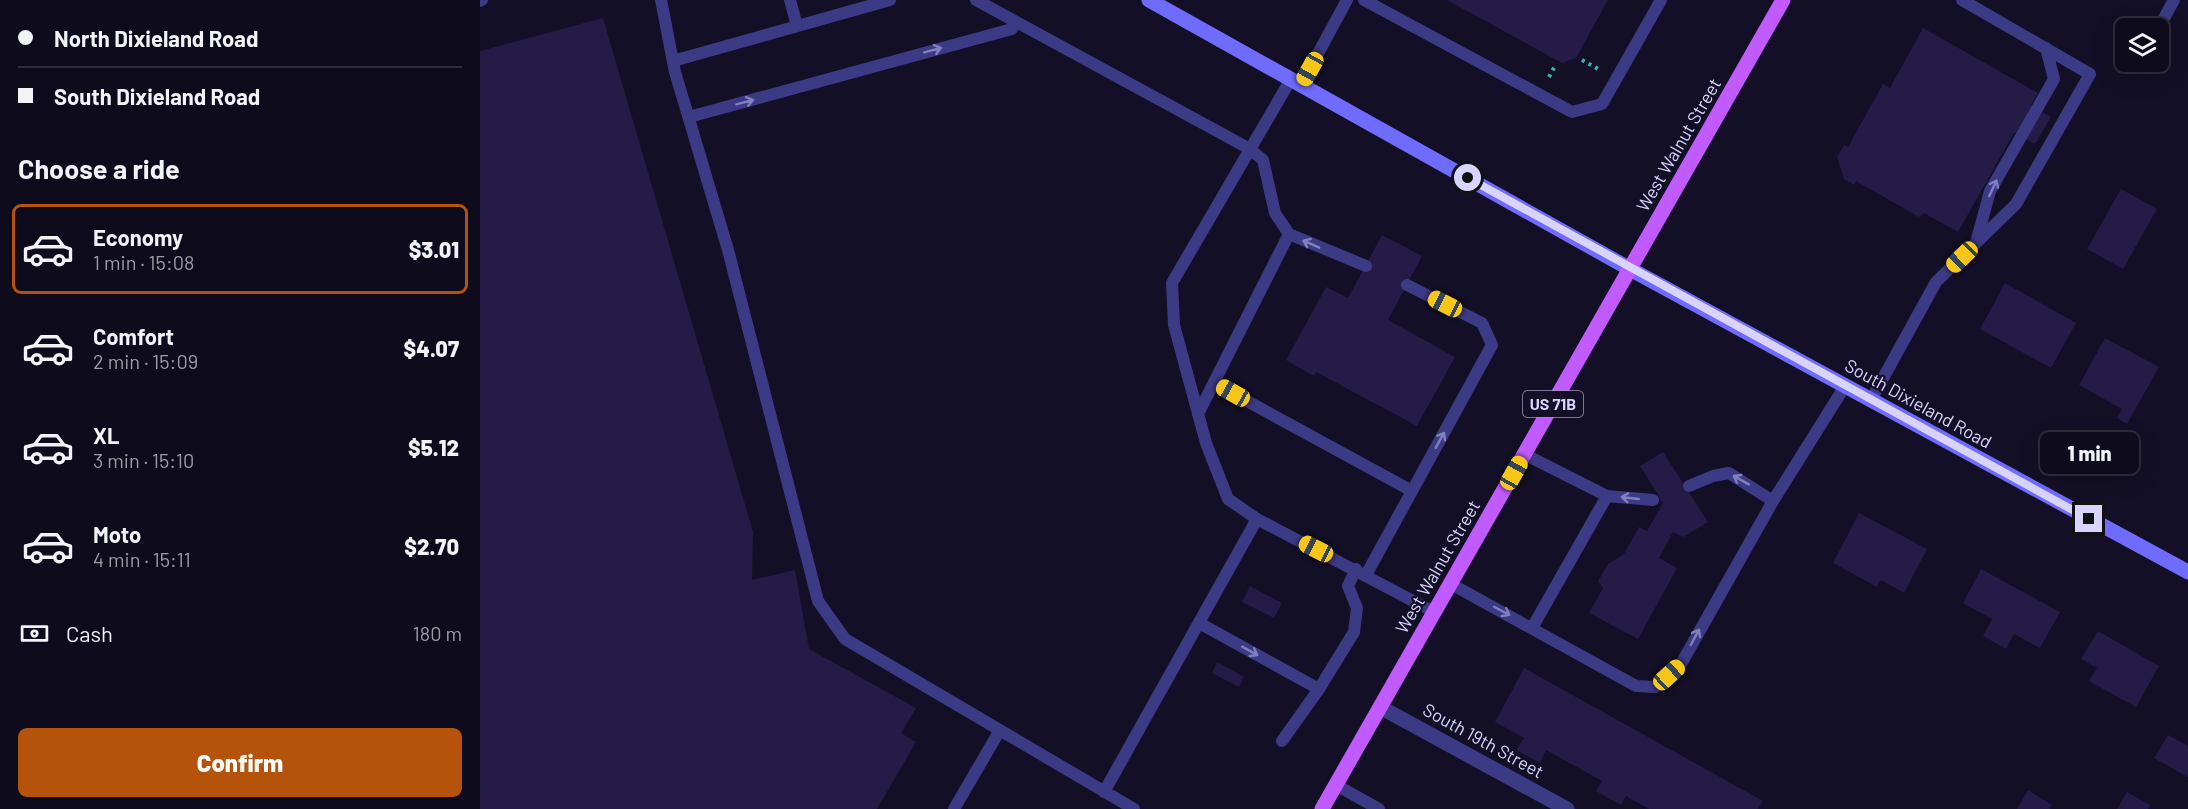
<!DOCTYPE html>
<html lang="en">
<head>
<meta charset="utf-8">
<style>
	:root { --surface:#0e0b1c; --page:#1c1929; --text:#f1f3f6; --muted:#9b9ba3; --line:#2e2b3b; --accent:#b45309 }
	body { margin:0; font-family:Barlow,sans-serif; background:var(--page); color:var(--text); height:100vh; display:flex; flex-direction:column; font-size:22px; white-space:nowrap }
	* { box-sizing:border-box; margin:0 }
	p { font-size:20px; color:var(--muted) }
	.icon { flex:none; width:33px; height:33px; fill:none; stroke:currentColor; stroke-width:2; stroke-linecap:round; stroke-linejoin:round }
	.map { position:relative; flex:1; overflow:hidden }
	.details { display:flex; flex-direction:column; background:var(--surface); width:480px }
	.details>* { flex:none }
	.top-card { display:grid; align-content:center; height:132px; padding:0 18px; background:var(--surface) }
	.buttons { position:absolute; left:1635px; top:18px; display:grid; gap:12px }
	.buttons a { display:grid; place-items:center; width:54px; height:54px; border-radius:9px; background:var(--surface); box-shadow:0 6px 24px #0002,0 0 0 2px var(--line); font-size:30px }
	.end { position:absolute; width:27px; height:27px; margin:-14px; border:8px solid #d9d4ff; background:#111; box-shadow:0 0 0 3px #111 }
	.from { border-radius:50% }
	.bubble { position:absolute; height:42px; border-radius:9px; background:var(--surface); box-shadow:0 6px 24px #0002,0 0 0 2px var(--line); font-size:20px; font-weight:800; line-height:42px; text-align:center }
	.car { position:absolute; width:18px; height:36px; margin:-18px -9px; border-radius:8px; box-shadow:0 0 4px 2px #0007; background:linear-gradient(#f5c518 24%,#345 0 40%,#f5c518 0 76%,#345 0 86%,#f5c518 0) }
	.top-card b { display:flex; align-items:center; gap:21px; height:57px; font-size:22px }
	.top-card b+b { border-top:2px solid var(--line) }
	.top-card i { width:15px; height:15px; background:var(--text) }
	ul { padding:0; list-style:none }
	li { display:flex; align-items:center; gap:18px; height:90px; margin:0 12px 9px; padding:0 6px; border:3px solid transparent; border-radius:9px }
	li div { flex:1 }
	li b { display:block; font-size:22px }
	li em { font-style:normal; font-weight:800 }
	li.active { border-color:var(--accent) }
	li>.icon { width:54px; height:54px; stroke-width:1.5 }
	h2 { padding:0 18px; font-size:27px; line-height:72px }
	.pay { display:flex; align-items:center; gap:15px; height:66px; padding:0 18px; font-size:22px }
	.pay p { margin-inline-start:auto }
	.primary-button { display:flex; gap:12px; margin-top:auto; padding:12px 18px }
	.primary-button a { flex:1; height:69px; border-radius:9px; background:var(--accent); color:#fff; font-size:24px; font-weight:800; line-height:69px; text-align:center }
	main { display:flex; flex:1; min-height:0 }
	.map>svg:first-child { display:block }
	.building { fill:#241b47 }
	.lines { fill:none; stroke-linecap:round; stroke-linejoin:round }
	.path { stroke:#2fb8b0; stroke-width:4; stroke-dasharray:3 4.5; stroke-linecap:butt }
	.lane { stroke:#3d3a85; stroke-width:12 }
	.street { stroke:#3d3a85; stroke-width:15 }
	.secondary { stroke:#6f6bff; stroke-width:15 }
	.primary { stroke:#c25bff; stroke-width:15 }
	.oneway { stroke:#837fbc }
	.route { stroke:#d9d4ff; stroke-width:8 }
	.labels { text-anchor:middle; stroke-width:4.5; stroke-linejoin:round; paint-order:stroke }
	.shield { fill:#130f26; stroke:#9e99be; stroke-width:1.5 }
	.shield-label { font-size:16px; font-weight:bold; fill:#d9d4ff }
	.street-label { font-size:18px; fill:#d9d4ff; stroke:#130f26 }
</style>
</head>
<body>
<main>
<section class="details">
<div class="top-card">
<b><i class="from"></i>North Dixieland Road</b>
<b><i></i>South Dixieland Road</b>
</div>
<h2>Choose a ride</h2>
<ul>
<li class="active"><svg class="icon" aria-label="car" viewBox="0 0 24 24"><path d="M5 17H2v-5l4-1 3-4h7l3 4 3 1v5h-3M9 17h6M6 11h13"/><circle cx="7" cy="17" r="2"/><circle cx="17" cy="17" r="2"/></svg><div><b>Economy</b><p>1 min · 15:08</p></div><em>$3.01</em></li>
<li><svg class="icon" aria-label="car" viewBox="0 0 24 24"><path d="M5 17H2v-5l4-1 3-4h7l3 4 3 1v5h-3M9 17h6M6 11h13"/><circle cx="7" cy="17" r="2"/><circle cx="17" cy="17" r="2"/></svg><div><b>Comfort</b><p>2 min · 15:09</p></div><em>$4.07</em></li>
<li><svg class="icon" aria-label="car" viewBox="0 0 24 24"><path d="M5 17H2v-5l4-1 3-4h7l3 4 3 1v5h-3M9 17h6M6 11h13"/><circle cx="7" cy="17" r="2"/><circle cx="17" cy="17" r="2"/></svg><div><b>XL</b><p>3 min · 15:10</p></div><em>$5.12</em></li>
<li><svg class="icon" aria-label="car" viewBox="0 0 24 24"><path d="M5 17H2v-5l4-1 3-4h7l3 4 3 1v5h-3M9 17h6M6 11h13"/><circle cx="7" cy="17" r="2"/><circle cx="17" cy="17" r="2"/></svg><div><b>Moto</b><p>4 min · 15:11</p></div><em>$2.70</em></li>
</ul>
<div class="pay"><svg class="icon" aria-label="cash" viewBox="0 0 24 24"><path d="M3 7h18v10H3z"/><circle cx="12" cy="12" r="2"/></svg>Cash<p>180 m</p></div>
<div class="primary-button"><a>Confirm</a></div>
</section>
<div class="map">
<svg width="1708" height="809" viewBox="0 0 1708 809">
	<rect width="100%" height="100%" fill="#130f26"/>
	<path class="building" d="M967,0H1128L1096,58L1082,63Z
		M123,18L273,532L272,580L315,570L329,649L436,708L421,733L436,742L397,809H0V51Z
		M1443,28L1558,93L1551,105L1571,117L1555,144L1534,133L1478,232L1444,213L1439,217L1376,181L1374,185L1364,179L1357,157L1364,145L1368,147L1403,84L1410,88Z
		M1641,189L1677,209L1643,269L1607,249Z
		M902,235L942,256L908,320L975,357L937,426L836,372L834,376L806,360L846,287L868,298Z
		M1525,283L1596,323L1571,368L1500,329Z
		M1625,338L1679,367L1647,424L1637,418L1642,409L1599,385Z
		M1183,452L1228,522L1203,537L1193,532L1179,558L1197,568L1158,639L1109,613L1123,588L1118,581L1128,564L1144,554L1159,527L1167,531L1183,503L1160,466Z
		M1379,513L1447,549L1424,593L1401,580L1397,587L1353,563Z
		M1501,569L1580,612L1560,648L1534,634L1526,649L1503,636L1512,619L1483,603Z
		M770,586L802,603L794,618L762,602Z
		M1618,631L1679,666L1656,707L1609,681L1617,668L1601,659Z
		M737,662L764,677L759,687L732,673Z
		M1044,668L1283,801L1278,809H1169L1146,796L1141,805L1116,791L1122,781L1066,750L1060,763L1036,750L1044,738L1015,722Z
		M1688,735L1708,746V777L1674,758Z
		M1548,790L1572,805L1570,809H1537Z
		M1647,792L1670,805L1668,809H1637Z"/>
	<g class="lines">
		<path class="path" d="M1102,60L1120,70
			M1069,77L1076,64"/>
		<path class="lane" d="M181,0L195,72L248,250L338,601L365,639L654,809
			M310,0L317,26
			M496,0L770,149L783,160L795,213L809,234L886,266
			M884,0L1092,112L1122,104L1181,0
			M0,1L2,0
			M1678,29L1694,0
			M193,61L410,0
			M811,79L692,283L694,325L726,443L748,499L777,519L954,612
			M821,85L867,0
			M209,117L532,29L534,23
			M1496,243L1510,191L1574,79L1566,48
			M734,383L932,491
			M1391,400L1456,282L1536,204L1610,74L1482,0
			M718,414L809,234
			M1044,454L1127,496L1173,500
			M1293,501L1365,386
			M886,575L1012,345L1002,323L927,285
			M971,584L1156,686L1176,687L1201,664L1293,501L1249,473L1233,476L1209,486
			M719,623L839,689L874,632L877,608L868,586L876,569
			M1052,628L1127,496
			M802,741L839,689
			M856,785L899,809
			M624,792L777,519
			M474,809L520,730"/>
		<path class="street" d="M900,707L1087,809"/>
		<path class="secondary" d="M669,0L1150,269L1708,572"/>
		<path class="primary" d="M842,809L1303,0"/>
	</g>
	<defs><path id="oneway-shaft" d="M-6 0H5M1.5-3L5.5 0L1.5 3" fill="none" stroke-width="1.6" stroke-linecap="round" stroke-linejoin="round" transform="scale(1.5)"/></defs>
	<g class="oneway">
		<use href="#oneway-shaft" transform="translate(453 50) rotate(-15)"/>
		<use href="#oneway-shaft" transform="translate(265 102) rotate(-15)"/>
		<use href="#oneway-shaft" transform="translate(1513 188) rotate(-65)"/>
		<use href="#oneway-shaft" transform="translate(831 244) rotate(-156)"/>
		<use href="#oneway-shaft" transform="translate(960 440) rotate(-61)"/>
		<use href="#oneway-shaft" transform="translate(1261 480) rotate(-151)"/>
		<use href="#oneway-shaft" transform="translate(1150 498) rotate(-174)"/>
		<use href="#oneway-shaft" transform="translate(1022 611) rotate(28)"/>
		<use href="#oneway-shaft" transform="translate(1215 637) rotate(-62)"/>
		<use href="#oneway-shaft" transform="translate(770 651) rotate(29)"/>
	</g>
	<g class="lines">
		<path class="route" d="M988,178L1609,519"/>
	</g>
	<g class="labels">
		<rect class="shield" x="1043" y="391" width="60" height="26" rx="4.5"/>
		<g class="shield-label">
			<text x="1073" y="410">US 71B</text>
		</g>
		<g class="street-label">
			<text transform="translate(1199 145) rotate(-60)" y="6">West Walnut Street</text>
			<text transform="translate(1438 404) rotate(29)" y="6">South Dixieland Road</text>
			<text transform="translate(958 567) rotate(-60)" y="6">West Walnut Street</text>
			<text transform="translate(1003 741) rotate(29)" y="6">South 19th Street</text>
		</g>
	</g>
</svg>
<div class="buttons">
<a><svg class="icon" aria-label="layers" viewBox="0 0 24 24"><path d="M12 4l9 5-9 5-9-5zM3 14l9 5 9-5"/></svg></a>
</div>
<i class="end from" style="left:988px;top:178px"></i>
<i class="end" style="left:1609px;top:519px"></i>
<div class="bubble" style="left:1560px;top:432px;width:99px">1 min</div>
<i class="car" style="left:830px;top:69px;rotate:209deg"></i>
<i class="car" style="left:1482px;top:257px;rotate:226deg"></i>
<i class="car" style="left:965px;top:304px;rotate:297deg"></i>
<i class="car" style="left:753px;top:393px;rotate:299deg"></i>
<i class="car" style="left:1034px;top:473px;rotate:29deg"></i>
<i class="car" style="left:836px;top:549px;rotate:297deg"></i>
<i class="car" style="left:1189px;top:675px;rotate:48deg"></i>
</div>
</main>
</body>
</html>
